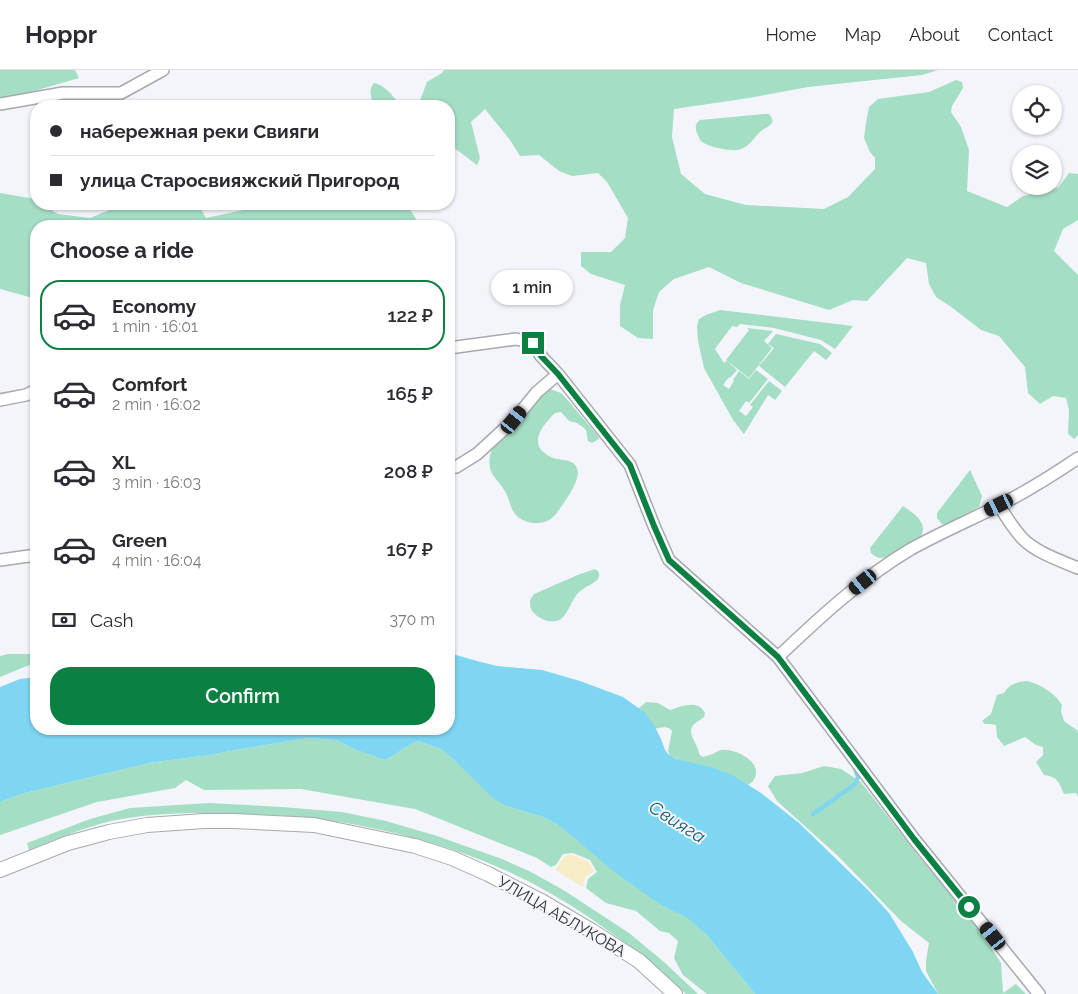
<!DOCTYPE html>
<html lang="en">
<head>
<meta charset="utf-8">
<style>
	:root { --surface:#fff; --page:#f2f2f3; --text:#2b2b33; --muted:#7c7c81; --line:#e1e1e2; --accent:#0b8043 }
	body { margin:0; font-family:Raleway,sans-serif; background:var(--page); color:var(--text); height:100vh; display:flex; flex-direction:column; font-size:19px; white-space:nowrap }
	* { box-sizing:border-box; margin:0 }
	p { font-size:16px; color:var(--muted) }
	.icon { flex:none; width:28px; height:28px; fill:none; stroke:currentColor; stroke-width:2; stroke-linecap:round; stroke-linejoin:round }
	.map { position:relative; flex:1; overflow:hidden }
	.side { position:absolute; left:30px; top:150px; width:425px; height:515px; display:flex; flex-direction:column; background:var(--surface); border-radius:20px; box-shadow:0 1px 4px #0004 }
	.side>* { flex:none }
	.top-card { position:absolute; left:30px; top:30px; width:425px; height:110px; border-radius:20px; box-shadow:0 1px 4px #0004; display:grid; align-content:center; height:110px; padding:0 20px; background:var(--surface) }
	.tools { position:absolute; left:1012px; top:15px; display:grid; gap:10px }
	.tools a { display:grid; place-items:center; width:50px; height:50px; border-radius:50%; background:var(--surface); box-shadow:0 1px 4px #0004; font-size:25px }
	.end { position:absolute; width:22px; height:22px; margin:-11px; border:6px solid #0b8043; background:#fff; box-shadow:0 0 0 2px #fff }
	.from { border-radius:50% }
	.bubble { position:absolute; height:35px; border-radius:18px; background:var(--surface); box-shadow:0 1px 4px #0004; font-size:16px; font-weight:600; line-height:35px; text-align:center }
	.car { position:absolute; width:15px; height:30px; margin:-15px -8px; border-radius:6px; box-shadow:0 0 4px 1px #0007; background:linear-gradient(#222 24%,#8ab4d8 0 40%,#222 0 76%,#8ab4d8 0 86%,#222 0) }
	.top-card b { display:flex; align-items:center; gap:18px; height:48px; font-size:19px }
	.top-card b+b { border-top:1px solid var(--line) }
	.top-card i { width:12px; height:12px; background:var(--text) }
	ul { padding:0; list-style:none }
	li { display:flex; align-items:center; gap:15px; height:70px; margin:0 10px 8px; padding:0 10px; border:2px solid transparent; border-radius:20px }
	li div { flex:1 }
	li b { display:block; font-size:19px }
	li em { font-style:normal; font-weight:600 }
	li.on { border-color:var(--accent) }
	li>.icon { width:45px; height:45px; stroke-width:1.5 }
	h2 { padding:0 20px; font-size:22px; line-height:60px }
	.pay { display:flex; align-items:center; gap:12px; height:55px; padding:0 20px; font-size:19px }
	.pay p { margin-inline-start:auto }
	.button { display:flex; gap:10px; margin-top:auto; padding:10px 20px }
	.button a { flex:1; height:58px; border-radius:20px; background:var(--accent); color:#fff; font-size:20px; font-weight:600; line-height:58px; text-align:center }
	header { display:flex; align-items:center; gap:30px; box-sizing:border-box; height:70px; padding:0 25px; background:var(--surface); border-bottom:1px solid var(--line) }
	header strong { font-size:24px }
	nav { display:flex; gap:28px; margin-inline-start:auto; font-size:18px }
	.map>svg:first-child { display:block }
	.green { fill:#a4dec4 }
	.sand { fill:#f6ecc6 }
	.water { fill:#7ed6f2 }
	.lines { fill:none; stroke-linecap:round; stroke-linejoin:round }
	.stream { stroke:#7ed6f2; stroke-width:4 }
	.minor-casing { stroke:#a7a9af; stroke-width:14 }
	.tertiary-casing { stroke:#a7a9af; stroke-width:16 }
	.minor { stroke:#fff; stroke-width:11 }
	.tertiary { stroke:#fff; stroke-width:14 }
	.route { stroke:#0b8043; stroke-width:6 }
	.labels { text-anchor:middle; stroke-width:4; stroke-linejoin:round; paint-order:stroke }
	.street-label { font-size:16px; fill:#313234; stroke:#f3f5fb }
	.water-label { font-size:18px; font-style:italic; fill:#155d71; stroke:#f3f5fb }
</style>
</head>
<body>
<header>
<strong>Hoppr</strong>
<nav><a>Home</a><a>Map</a><a>About</a><a>Contact</a></nav>
</header>
<div class="map">
<svg width="1078" height="924" viewBox="0 0 1078 924">
	<rect width="100%" height="100%" fill="#f3f5fb"/>
	<path class="green" d="M0,0H75L79,8L0,31Z
		M444,0H938L922,5L808,17L749,28L674,39L672,67L681,104L705,124L746,135L824,139L848,127L875,99V88L870,82L864,68L866,53L869,37L878,29L929,22L956,10L962,12L963,18L952,36L951,42L961,57L969,80L967,121L1007,137L1023,126L1059,117L1069,103L1078,104V150L1063,159L1054,181L1078,205V365L1074,369L1068,364L1069,340L1066,328L1053,326L1040,334L1028,323L1025,297L999,266L981,260L950,236L936,227L929,214L926,193L907,188L867,231L853,230L829,240L741,213L709,197L674,209L659,222L653,240V269L638,268L620,256V235L625,215L591,204L581,196V182H611L625,168L628,148L607,112L598,103L572,106L559,101L539,85L520,86L510,70L485,39L471,52L480,88L477,95L449,74V36H418L427,12L442,3Z
		M374,13C386,15 394,28 401,36H374C371,28 368,20 374,13Z
		M764,44H769C776,52 771,55 764,59C754,65 751,78 737,80C729,81 706,77 700,70C699,68 698,65 697,63C695,57 695,54 700,50Z
		M0,123L35,129L36,130V134H42L58,144L90,148L124,134H198L206,148L271,134H407L420,156H36V228H33L0,219Z
		M720,240L853,256L835,279L821,270L774,258L740,254L737,257L732,256L715,279L724,293L727,291L737,300L730,308L729,307L723,315L729,319L734,311L733,310L739,301L749,309L756,300L768,309L749,333L746,331L739,341L746,346L753,337L750,335L769,311L782,321L775,330L768,325L744,364L733,350L704,298L698,271L697,256L699,249L706,245Z
		M747,258L773,261L764,271L772,278L749,308L726,290L749,260Z
		M776,264L820,274L832,283L826,290L814,281L785,317L759,296L774,278L768,274Z
		M550,319L561,323L565,327L598,366L599,369L592,373L588,371L586,360L584,358L577,353L569,351L561,342L555,343C542,356 526,375 551,387C557,390 567,389 573,393C576,395 578,400 578,403C577,416 563,434 556,444C553,447 550,450 547,451C535,456 519,452 513,441C510,435 509,429 506,423C497,407 485,404 491,382C494,372 504,363 511,355C521,343 531,332 541,320Z
		M970,400L982,426L979,437L947,454H942L937,448V443Z
		M903,436C913,443 930,453 920,468C912,473 891,487 882,488C878,488 874,486 871,483L870,478Z
		M595,499C600,502 600,505 598,509C592,515 584,517 578,523C571,531 569,542 561,549C552,555 538,549 532,541C530,538 530,534 530,530L534,524L580,504Z
		M8,584H30L34,593L0,607V586Z
		M1027,611C1040,614 1055,623 1062,635L1061,641L1064,651L1078,661V727L1076,723L1064,724C1058,711 1058,707 1044,705L1036,692L1043,685V677L1036,675L1025,667L1004,676L997,667L996,655L990,654H985L982,651L991,644L997,625L1004,623C1009,614 1017,612 1027,611Z
		M646,632L658,633L670,640C682,636 698,629 705,643L704,647C700,650 694,653 692,657C688,666 699,675 699,684L703,687C705,686 708,686 710,685C714,684 717,681 721,680C731,678 749,686 754,695C760,705 752,717 741,716C735,715 729,711 723,709C705,702 688,694 670,686L668,681L672,661C667,655 661,658 654,659L638,639Z
		M307,668L336,670L356,680L385,690L393,686L404,678L418,671L441,679L509,737L543,747L558,755L661,835L686,846L706,864L755,924H707L683,905L674,888L678,871L669,863L660,861L636,841L606,833L586,818L588,809L597,802L590,790L573,783L563,784L556,795L551,797L537,788L415,739L301,719L204,720L186,710L175,718L97,732L0,765V732L21,724L149,693L202,686Z
		M824,696L841,699L861,712L919,787L976,855L1001,893L1003,923L1016,914L1026,924H938L926,901V891L929,873L901,851L838,786L777,731L768,716L775,706L802,703Z
		M209,733L282,737L342,742L386,751L437,766L502,789L531,802L565,821L629,863L664,892L698,924H686C639,881 587,842 530,812C466,779 382,756 310,748C288,745 265,745 243,744C199,742 154,742 111,751C83,758 56,769 29,780L27,773L90,749L130,738Z"/>
	<path class="sand" d="M572,785L589,792L594,801L585,807L583,817L555,800L565,786Z"/>
	<path class="water" d="M449,583L477,591L497,596L542,600L580,611L623,627L644,642L655,657L661,669L665,680L669,685L676,689L711,697L734,706L761,723L799,753L868,820L889,843L913,882L922,902L938,924H755L706,864L686,847L661,835L613,801L577,770L558,755L543,747L509,737L494,729L455,691L441,679L418,671L404,678L393,686L385,690L356,680L336,670L307,668L202,686L149,693L21,724L0,732V617L20,609L36,607V659H449Z"/>
	<g class="lines">
		<path class="stream" d="M813,744L854,715L858,708L854,696"/>
		<defs>
			<path id="minor" d="M0,34L63,23H121L163,0
				M449,278L516,269L533,273L541,286L558,304L630,395L654,456L669,490L778,587L914,769L1039,924
				M0,330L26,325L36,320
				M449,398L456,397L477,384L514,350L537,322L558,304
				M999,435C1006,447 1013,458 1022,468C1035,482 1061,491 1078,498
				M0,490L36,485
				M778,587C819,548 862,508 911,479C940,463 970,450 1000,435C1027,421 1053,405 1078,388"/>
			<path id="tertiary" d="M0,800L68,773L109,762L147,755L204,751H234L314,755L415,776L452,788L488,804L543,832L592,861L639,891L675,924"/>
		</defs>
		<use href="#minor" class="minor-casing"/>
		<use href="#tertiary" class="tertiary-casing"/>
		<use href="#minor" class="minor"/>
		<use href="#tertiary" class="tertiary"/>
	</g>
	<g class="lines">
		<path class="route" d="M533,273L541,286L558,304L630,395L654,456L669,490L778,587L914,769L969,837"/>
	</g>
	<g class="labels">
		<g class="street-label">
			<text transform="translate(562 846) rotate(30)" y="6">УЛИЦА АБЛУКОВА</text>
		</g>
		<g class="water-label">
			<text transform="translate(677 752) rotate(32)" y="6">Свияга</text>
		</g>
	</g>
</svg>
<div class="tools">
<a><svg class="icon" aria-label="locate" viewBox="0 0 24 24"><circle cx="12" cy="12" r="6"/><path d="M12 2v4M12 18v4M2 12h4M18 12h4"/></svg></a>
<a><svg class="icon" aria-label="layers" viewBox="0 0 24 24"><path d="M12 4l9 5-9 5-9-5zM3 14l9 5 9-5"/></svg></a>
</div>
<i class="end from" style="left:969px;top:837px"></i>
<i class="end" style="left:533px;top:273px"></i>
<div class="bubble" style="left:491px;top:200px;width:82px">1 min</div>
<i class="car" style="left:514px;top:350px;rotate:39deg"></i>
<i class="car" style="left:999px;top:435px;rotate:244deg"></i>
<i class="car" style="left:863px;top:512px;rotate:231deg"></i>
<i class="car" style="left:993px;top:866px;rotate:321deg"></i>
<div class="top-card">
<b><i class="from"></i>набережная реки Свияги</b>
<b><i></i>улица Старосвияжский Пригород</b>
</div>
<section class="side">
<h2>Choose a ride</h2>
<ul>
<li class="on"><svg class="icon" aria-label="car" viewBox="0 0 24 24"><path d="M5 17H2v-5l4-1 3-4h7l3 4 3 1v5h-3M9 17h6M6 11h13"/><circle cx="7" cy="17" r="2"/><circle cx="17" cy="17" r="2"/></svg><div><b>Economy</b><p>1 min · 16:01</p></div><em>122 ₽</em></li>
<li><svg class="icon" aria-label="car" viewBox="0 0 24 24"><path d="M5 17H2v-5l4-1 3-4h7l3 4 3 1v5h-3M9 17h6M6 11h13"/><circle cx="7" cy="17" r="2"/><circle cx="17" cy="17" r="2"/></svg><div><b>Comfort</b><p>2 min · 16:02</p></div><em>165 ₽</em></li>
<li><svg class="icon" aria-label="car" viewBox="0 0 24 24"><path d="M5 17H2v-5l4-1 3-4h7l3 4 3 1v5h-3M9 17h6M6 11h13"/><circle cx="7" cy="17" r="2"/><circle cx="17" cy="17" r="2"/></svg><div><b>XL</b><p>3 min · 16:03</p></div><em>208 ₽</em></li>
<li><svg class="icon" aria-label="car" viewBox="0 0 24 24"><path d="M5 17H2v-5l4-1 3-4h7l3 4 3 1v5h-3M9 17h6M6 11h13"/><circle cx="7" cy="17" r="2"/><circle cx="17" cy="17" r="2"/></svg><div><b>Green</b><p>4 min · 16:04</p></div><em>167 ₽</em></li>
</ul>
<div class="pay"><svg class="icon" aria-label="cash" viewBox="0 0 24 24"><path d="M3 7h18v10H3z"/><circle cx="12" cy="12" r="2"/></svg>Cash<p>370 m</p></div>
<div class="button"><a>Confirm</a></div>
</section>
</div>
</body>
</html>
